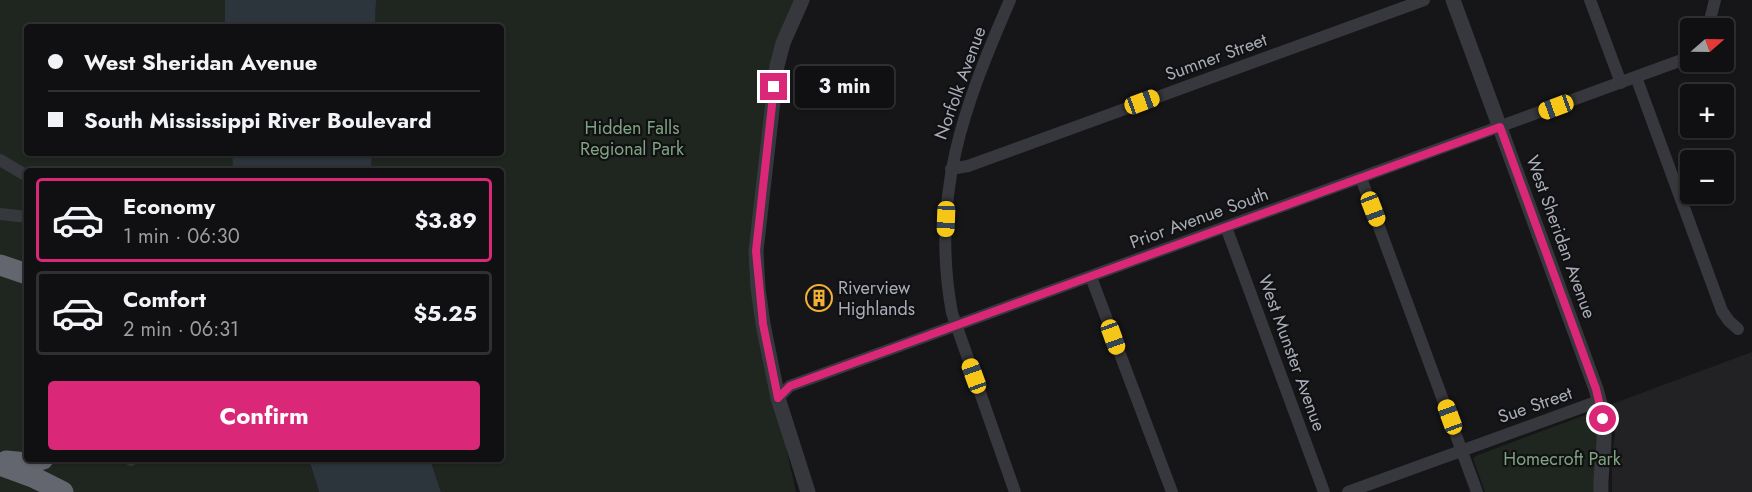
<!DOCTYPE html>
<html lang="en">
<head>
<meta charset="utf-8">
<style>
	:root { --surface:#101012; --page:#19191b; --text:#f1f3f6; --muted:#9c9d9f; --line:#303032; --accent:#db2777 }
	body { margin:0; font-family:Jost,sans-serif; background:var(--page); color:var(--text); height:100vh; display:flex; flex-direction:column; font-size:22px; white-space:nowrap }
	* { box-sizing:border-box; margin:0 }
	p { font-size:20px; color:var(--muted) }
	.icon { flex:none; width:33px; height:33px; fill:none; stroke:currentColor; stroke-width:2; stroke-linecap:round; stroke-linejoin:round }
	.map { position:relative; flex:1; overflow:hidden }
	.drawer { position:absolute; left:24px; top:168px; width:480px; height:294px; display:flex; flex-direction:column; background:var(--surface); border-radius:6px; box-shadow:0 2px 4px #0004,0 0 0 2px var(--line) }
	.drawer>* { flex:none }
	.hud { position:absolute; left:24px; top:24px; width:480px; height:132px; border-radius:6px; box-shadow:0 2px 4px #0004,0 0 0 2px var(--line); display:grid; align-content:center; height:132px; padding:0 24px; background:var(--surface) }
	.needle { width:39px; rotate:70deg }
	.controls { position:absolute; left:1680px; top:18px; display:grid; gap:12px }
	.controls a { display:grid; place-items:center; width:54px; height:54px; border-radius:6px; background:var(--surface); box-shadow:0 2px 4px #0004,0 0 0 2px var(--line); font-size:30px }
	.end { position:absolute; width:27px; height:27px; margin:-14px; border:8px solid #db2777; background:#fff; box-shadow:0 0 0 3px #fff }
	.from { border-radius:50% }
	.bubble { position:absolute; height:42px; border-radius:6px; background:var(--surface); box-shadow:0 2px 4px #0004,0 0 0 2px var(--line); font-size:20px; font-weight:700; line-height:42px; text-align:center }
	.car { position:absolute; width:18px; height:36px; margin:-18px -9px; border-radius:8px; box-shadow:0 0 4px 2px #0007; background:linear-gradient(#f5c518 24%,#345 0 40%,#f5c518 0 76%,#345 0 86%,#f5c518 0) }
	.hud b { display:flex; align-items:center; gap:21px; height:57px; font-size:22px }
	.hud b+b { border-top:2px solid var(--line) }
	.hud i { width:15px; height:15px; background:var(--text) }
	ul { padding:10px 0 0; list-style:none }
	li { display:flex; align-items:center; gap:18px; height:84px; margin:0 12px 9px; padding:0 12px; border:3px solid var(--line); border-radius:6px }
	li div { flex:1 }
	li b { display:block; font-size:22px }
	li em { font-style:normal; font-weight:700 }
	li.on { border-color:var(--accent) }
	li>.icon { width:54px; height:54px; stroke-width:1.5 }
	.button { display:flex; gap:12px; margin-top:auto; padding:12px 24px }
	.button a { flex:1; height:69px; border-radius:6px; background:var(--accent); color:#fff; font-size:24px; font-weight:700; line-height:69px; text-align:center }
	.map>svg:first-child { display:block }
	.built { fill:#222225 }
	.green { fill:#1e261f }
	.water { fill:#2c353c }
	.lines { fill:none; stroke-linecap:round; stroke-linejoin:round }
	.minor { stroke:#37383d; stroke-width:12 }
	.tertiary { stroke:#37383d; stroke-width:15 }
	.motorway { stroke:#63666e; stroke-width:21 }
	.route { stroke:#db2777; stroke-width:8 }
	.labels { text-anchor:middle; stroke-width:4.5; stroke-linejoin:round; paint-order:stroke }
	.street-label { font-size:18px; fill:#a8adb8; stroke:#111113 }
	.park-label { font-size:18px; fill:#7fa381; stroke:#111113 }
	.poi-label { font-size:18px; fill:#a8adb8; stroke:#111113; text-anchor:start }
</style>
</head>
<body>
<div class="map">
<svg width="1752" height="492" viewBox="0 0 1752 492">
	<rect width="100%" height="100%" fill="#161618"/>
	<path class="built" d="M1752,352V492H1612V456L1615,434L1612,404Z"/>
	<path class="green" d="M0,0H225V27H27V153H232L233,171H27V459H309L319,492H0Z
		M376,0H801L785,30L756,315L796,492H441L430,459H501V171H371L372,153H501V27H375Z
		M1588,414H1592L1599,424L1596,492H1485L1473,458L1478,455Z"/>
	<path class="water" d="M225,0H376L375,27H225Z
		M232,153H372L371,171H233Z
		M309,459H430L441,492H319Z"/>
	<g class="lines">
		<path class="minor" d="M1010,0C964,106 930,195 952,313L1015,492
			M1590,0L1621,83
			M1708,28L1715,0
			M1636,77L1722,311L1729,321L1738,329
			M0,160L27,176
			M951,169L968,166L1424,0
			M1361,178L1477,492
			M0,214L27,217
			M1226,227L1324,492
			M1091,277L1172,492
			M778,398L790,386L1690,57
			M131,460V459
			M1348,492L1599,401"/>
		<path class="tertiary" d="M802,0L783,43L777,66L756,251L758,288L763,324L778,398L808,492
			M1453,0L1596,389C1600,403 1604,416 1604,431C1605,451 1600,471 1601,492"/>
		<path class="motorway" d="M0,265L27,274
			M6,461L27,463L43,459
			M0,465L35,478L63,492"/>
	</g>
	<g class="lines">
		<path class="route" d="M774,87L756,251L763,324L778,398L790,386L1500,127L1596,389L1603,419"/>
	</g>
	<defs>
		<symbol id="building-ring" viewBox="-11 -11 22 22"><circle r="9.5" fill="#111113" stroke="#f2b134" stroke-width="1.5"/><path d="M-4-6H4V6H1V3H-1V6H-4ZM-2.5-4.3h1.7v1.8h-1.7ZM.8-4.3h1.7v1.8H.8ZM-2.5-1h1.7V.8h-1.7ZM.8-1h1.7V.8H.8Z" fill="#f2b134"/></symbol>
	</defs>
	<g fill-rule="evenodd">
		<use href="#building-ring" x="804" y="283" width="30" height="30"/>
	</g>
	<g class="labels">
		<g class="street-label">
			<text transform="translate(1216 57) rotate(-20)" y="6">Sumner Street</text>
			<text transform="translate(960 83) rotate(-70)" y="6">Norfolk Avenue</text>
			<text transform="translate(1199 218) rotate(-20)" y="6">Prior Avenue South</text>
			<text transform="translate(1561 237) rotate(70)" y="6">West Sheridan Avenue</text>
			<text transform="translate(1292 353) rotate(70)" y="6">West Munster Avenue</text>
			<text transform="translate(1535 405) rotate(-19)" y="6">Sue Street</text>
		</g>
		<g class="park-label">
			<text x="632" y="134">Hidden Falls<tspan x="632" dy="21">Regional Park</tspan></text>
			<text x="1562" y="465">Homecroft Park</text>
		</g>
		<g class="poi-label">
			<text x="838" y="294">Riverview<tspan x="838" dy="21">Highlands</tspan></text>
		</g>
	</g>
</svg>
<div class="controls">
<a><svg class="needle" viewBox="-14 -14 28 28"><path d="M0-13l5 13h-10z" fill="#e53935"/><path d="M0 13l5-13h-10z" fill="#9c9d9f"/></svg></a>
<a>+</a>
<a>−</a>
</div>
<i class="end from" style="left:1603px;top:419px"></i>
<i class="end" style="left:774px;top:87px"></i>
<div class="bubble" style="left:795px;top:66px;width:99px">3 min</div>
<i class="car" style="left:1142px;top:102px;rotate:70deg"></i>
<i class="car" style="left:1556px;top:107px;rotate:250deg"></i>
<i class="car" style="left:1373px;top:209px;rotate:159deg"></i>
<i class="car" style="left:946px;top:219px;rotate:182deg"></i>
<i class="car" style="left:1113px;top:337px;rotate:160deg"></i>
<i class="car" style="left:974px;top:376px;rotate:340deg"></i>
<i class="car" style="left:1450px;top:417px;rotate:340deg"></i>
<div class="hud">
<b><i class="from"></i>West Sheridan Avenue</b>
<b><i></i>South Mississippi River Boulevard</b>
</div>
<section class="drawer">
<ul>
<li class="on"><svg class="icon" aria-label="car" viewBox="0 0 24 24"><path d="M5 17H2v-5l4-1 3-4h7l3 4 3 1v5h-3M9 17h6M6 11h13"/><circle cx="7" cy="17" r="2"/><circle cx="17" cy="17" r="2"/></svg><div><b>Economy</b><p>1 min · 06:30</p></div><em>$3.89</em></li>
<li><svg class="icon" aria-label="car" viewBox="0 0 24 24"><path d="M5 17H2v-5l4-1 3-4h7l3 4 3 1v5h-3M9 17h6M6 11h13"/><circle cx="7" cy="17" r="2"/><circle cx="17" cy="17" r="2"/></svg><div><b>Comfort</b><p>2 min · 06:31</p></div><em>$5.25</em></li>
</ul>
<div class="button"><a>Confirm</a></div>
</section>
</div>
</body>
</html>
